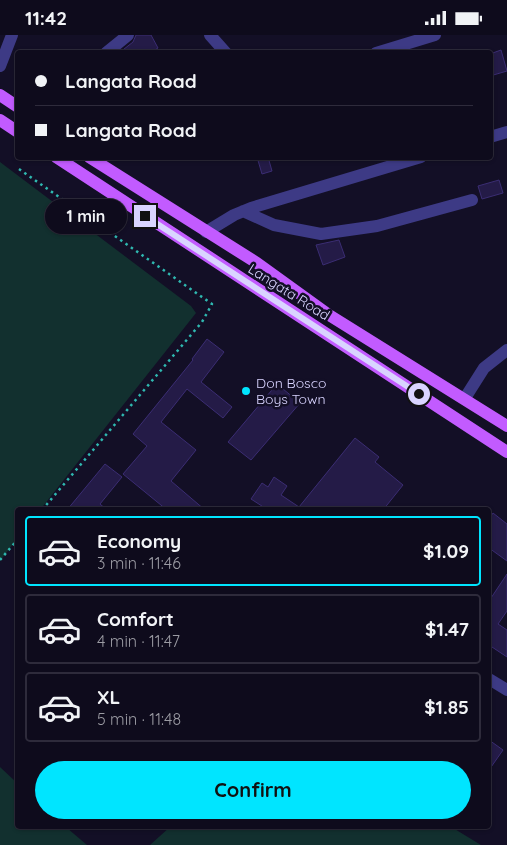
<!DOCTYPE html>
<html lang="en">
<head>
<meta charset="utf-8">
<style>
	:root { --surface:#0e0b1c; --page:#171425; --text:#f1f3f6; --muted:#9b9ba3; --line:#2e2b3b; --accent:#00e5ff }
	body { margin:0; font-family:Quicksand,sans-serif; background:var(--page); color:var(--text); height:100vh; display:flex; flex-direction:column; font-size:19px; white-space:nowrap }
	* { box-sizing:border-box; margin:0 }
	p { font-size:16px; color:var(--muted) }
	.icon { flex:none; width:28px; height:28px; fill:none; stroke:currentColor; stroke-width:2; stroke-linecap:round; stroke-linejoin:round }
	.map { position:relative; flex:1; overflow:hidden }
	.panel { position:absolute; left:15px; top:472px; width:476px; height:322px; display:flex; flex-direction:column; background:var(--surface); border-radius:5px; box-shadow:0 1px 4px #0004,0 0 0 1px var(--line) }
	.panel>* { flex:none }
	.top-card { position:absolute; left:15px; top:15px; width:478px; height:110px; border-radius:5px; box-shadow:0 1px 4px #0004,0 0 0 1px var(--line); display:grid; align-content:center; height:110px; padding:0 20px; background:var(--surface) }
	.end { position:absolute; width:22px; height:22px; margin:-11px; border:6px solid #d9d4ff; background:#111; box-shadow:0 0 0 2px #111 }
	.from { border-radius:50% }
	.bubble { position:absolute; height:35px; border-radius:18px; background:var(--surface); box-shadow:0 1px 4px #0004,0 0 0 1px var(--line); font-size:16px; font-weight:700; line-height:35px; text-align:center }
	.top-card b { display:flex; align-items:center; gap:18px; height:48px; font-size:19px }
	.top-card b+b { border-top:1px solid var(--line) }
	.top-card i { width:12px; height:12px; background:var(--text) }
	ul { padding:9px 0 0; list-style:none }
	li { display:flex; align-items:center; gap:15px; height:70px; margin:0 10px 8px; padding:0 10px; border:2px solid var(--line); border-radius:5px }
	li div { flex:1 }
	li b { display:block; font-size:19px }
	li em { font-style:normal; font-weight:700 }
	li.on { border-color:var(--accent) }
	li>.icon { width:45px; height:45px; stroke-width:1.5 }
	.primary-button { display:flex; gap:10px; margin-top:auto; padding:10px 20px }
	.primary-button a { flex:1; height:58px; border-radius:30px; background:var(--accent); color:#111; font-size:20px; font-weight:700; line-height:58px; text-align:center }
	.status { display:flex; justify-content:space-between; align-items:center; height:35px; padding:0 25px; background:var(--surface); direction:ltr }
	.status svg { height:14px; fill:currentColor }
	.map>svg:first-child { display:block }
	.green { fill:#12302f }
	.building { fill:#241b47; stroke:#3b2d73 }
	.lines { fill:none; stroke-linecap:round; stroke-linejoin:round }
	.path { stroke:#2fb8b0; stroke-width:2.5; stroke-dasharray:2.5 4; stroke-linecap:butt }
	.minor { stroke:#3d3a85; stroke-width:12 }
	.major { stroke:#c25bff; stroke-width:12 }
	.route { stroke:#d9d4ff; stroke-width:6 }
	.poi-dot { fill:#00e5ff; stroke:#130f26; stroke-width:2 }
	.labels { text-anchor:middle; stroke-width:5; stroke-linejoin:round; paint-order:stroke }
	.street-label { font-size:14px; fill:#d9d4ff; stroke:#130f26 }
	.poi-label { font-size:14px; fill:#d9d4ff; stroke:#130f26; text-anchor:start }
</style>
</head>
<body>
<div class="status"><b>11:42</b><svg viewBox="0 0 49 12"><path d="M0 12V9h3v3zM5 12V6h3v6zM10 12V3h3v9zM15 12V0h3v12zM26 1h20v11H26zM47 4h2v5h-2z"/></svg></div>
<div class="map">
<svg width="507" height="810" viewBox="0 0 507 810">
	<rect width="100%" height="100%" fill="#130f26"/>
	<path class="green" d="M0,127L191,271L196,278L40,475H18L17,504L0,526Z
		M0,732L17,748L18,792L67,793L87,810H0Z
		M170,792L453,793L481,810H150Z"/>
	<path class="building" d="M136,0H151L158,13L150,18H119L133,7Z
		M501,15L507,36L490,41V19Z
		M257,122H268L272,136L262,139Z
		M499,145L503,158L482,164L478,151Z
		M339,205L345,222L323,230L316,210Z
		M207,304L224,317L201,347L232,372L223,383L187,354L161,387L196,415L171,446L205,475H167L123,439L147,411L133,399L193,325L192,324Z
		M277,349L300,368L251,425L228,407Z
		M355,403L379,422L375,427L403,450L383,475H268L251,464L262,448L268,452L274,442L287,451L281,460L299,472Z
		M105,429L122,442L100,469L107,475H67Z
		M493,478L507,489V526L489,513V484Z
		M507,539V576L498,589L507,595V622L489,610V566Z
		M489,705L503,715L489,735Z"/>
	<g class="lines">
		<path class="path" d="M19,134L212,269L202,287L42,475
			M0,525L18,504"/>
		<path class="minor" d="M210,0L226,18
			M106,18L128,0
			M376,18L435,0
			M0,31L12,0
			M490,102L507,97
			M243,176L274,190L321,199L377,191L472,165
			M206,197L234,180L251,173L421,122
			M465,363L484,333L507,315
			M489,644L507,655"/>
		<path class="major" d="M0,60L18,72
			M0,85L18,97
			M56,122L507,417
			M89,122L257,228L329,280L507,391"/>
	</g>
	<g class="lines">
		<path class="route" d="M145,181L419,359"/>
	</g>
	<circle class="poi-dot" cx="246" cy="356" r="5"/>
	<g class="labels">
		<g class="street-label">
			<text transform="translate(289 257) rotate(32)" y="5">Langata Road</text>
		</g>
		<g class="poi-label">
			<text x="256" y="353">Don Bosco<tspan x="256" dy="16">Boys Town</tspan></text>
		</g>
	</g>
</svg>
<i class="end from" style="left:419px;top:359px"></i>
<i class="end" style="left:145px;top:181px"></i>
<div class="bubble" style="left:45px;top:164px;width:82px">1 min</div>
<div class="top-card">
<b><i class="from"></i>Langata Road</b>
<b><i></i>Langata Road</b>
</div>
<section class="panel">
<ul>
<li class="on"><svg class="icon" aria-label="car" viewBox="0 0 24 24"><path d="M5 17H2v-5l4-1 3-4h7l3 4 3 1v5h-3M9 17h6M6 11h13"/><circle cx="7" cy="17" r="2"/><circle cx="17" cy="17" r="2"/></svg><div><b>Economy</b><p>3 min · 11:46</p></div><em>$1.09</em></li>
<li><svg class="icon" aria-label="car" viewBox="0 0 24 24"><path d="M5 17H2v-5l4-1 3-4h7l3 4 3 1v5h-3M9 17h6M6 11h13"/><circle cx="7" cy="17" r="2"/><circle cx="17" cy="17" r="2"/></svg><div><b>Comfort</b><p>4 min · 11:47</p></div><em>$1.47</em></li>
<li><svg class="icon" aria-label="car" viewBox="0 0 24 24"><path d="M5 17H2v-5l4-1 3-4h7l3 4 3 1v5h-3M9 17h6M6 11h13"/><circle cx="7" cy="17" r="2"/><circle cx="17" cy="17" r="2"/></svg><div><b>XL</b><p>5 min · 11:48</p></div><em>$1.85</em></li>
</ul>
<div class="primary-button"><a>Confirm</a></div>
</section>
</div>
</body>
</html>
